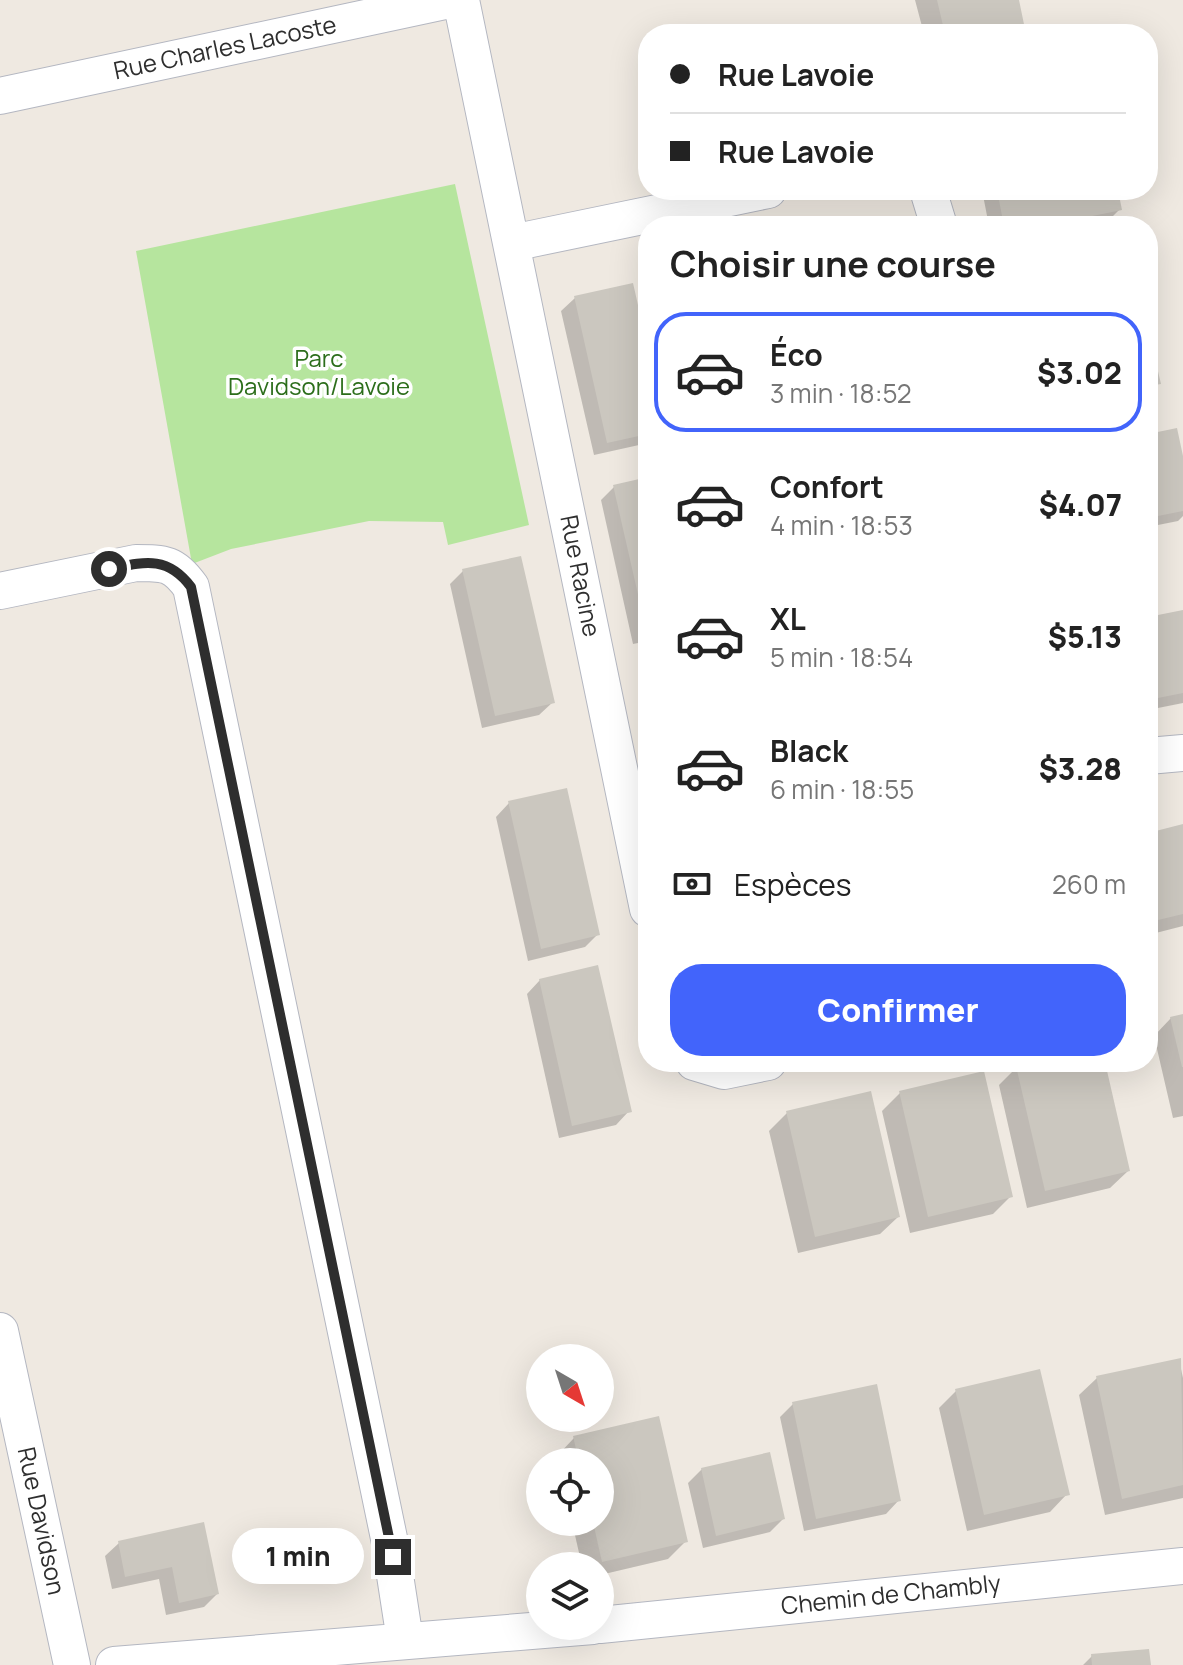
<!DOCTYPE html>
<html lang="fr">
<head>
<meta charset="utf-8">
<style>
	:root { --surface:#fff; --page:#f6f6f6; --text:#222; --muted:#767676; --line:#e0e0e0; --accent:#4264fb }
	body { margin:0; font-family:Manrope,sans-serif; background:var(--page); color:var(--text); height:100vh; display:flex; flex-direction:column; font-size:30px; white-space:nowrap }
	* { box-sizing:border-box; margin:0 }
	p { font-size:26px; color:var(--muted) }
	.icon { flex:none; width:44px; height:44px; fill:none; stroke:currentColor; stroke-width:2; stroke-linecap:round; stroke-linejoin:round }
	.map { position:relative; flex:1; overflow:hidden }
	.side { position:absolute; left:638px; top:216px; width:520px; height:856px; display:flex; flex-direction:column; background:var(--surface); border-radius:32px; box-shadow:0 8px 32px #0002 }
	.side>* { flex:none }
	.guide { position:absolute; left:638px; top:24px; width:520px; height:176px; border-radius:32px; box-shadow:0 8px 32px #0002; display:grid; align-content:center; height:176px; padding:0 32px; background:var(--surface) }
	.needle { width:52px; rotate:141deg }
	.fabs { position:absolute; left:526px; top:1344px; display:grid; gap:16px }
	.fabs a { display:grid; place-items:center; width:88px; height:88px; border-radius:50%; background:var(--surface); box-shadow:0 8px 32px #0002; font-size:40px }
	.end { position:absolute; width:36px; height:36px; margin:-18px; border:10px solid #2e2e2e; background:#fff; box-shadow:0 0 0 4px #fff }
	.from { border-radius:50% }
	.bubble { position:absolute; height:56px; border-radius:28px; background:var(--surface); box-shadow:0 8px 32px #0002; font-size:26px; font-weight:800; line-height:56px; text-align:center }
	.guide b { display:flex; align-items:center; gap:28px; height:76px; font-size:30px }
	.guide b+b { border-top:2px solid var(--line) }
	.guide i { width:20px; height:20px; background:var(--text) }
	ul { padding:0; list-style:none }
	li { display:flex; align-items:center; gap:24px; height:120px; margin:0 16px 12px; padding:0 16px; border:4px solid transparent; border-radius:32px }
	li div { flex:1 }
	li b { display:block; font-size:30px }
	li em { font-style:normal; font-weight:800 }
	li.active { border-color:var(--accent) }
	li>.icon { width:72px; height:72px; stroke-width:1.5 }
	h2 { padding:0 32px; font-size:36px; line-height:96px }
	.pay { display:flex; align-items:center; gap:20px; height:88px; padding:0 32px; font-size:30px }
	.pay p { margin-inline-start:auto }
	.button { display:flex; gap:16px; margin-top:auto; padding:16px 32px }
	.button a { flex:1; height:92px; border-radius:32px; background:var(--accent); color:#fff; font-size:32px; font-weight:800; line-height:92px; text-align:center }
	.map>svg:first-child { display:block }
	.green { fill:#b6e59e }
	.shadow { fill:#0003 }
	.building { fill:#cbc7bf }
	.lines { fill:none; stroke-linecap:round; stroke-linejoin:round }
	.minor-casing { stroke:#b4b7c1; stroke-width:38 }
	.minor { stroke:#fff; stroke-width:36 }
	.route { stroke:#2e2e2e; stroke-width:10 }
	.labels { text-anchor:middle; stroke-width:7; stroke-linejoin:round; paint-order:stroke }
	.street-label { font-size:24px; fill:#2e2e2e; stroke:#fff }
	.park-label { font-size:24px; fill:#2c6e1b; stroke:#fff }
</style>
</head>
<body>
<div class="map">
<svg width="1183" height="1665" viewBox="0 0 1183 1665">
	<rect width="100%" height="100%" fill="#efe9e1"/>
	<path class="green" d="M455,184L529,525L448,545L443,522L369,521L231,549L192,564L136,251Z"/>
	<path class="shadow" d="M915,0H1017L1024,34H924Z
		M982,190H1116L1120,209L1107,222L1089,226H989Z
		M575,298L648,358V443L594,455L561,311Z
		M1148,332L1158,383L1148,394Z
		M1148,436L1183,466V516L1178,521L1148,527Z
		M648,479V641L633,644L601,500L614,487Z
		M463,571L553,702L539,715L482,728L450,584Z
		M1183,612V703L1148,710V619Z
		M509,803L598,934L585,947L528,961L496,817Z
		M1183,827V926L1148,935V835Z
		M540,980L629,1111L616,1125L559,1138L527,994Z
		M1183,1016V1116L1173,1118L1154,1036L1171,1018Z
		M1039,1062H1103L1128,1171L1110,1188L1027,1208L999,1085L1017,1067Z
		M900,1093L1011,1196L993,1214L910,1233L882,1111Z
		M787,1113L898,1217L880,1234L798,1253L769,1131Z
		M1179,1360L1183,1378V1498L1105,1515L1079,1395L1097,1378Z
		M956,1391L1067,1494L1050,1512L967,1531L939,1408Z
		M793,1404L899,1500L886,1514L804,1531L780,1417Z
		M657,1419L685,1542L668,1559L600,1575V1566H582L572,1522H600V1462H558L557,1456L574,1438Z
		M702,1469L783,1519L770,1532L703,1548L688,1483Z
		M202,1525L217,1594L204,1607L166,1615L159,1579L112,1589L105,1556L119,1543Z
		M1092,1656L1149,1665H1083Z"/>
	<path class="building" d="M937,0H1019L1026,34H945Z
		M997,190H1118L1122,210L1043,226H1004Z
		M633,283L648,349V434L607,443L574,296Z
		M1148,329L1161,384L1148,386Z
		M1177,428L1183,456V511L1148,518V434Z
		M648,477V634H647L613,485Z
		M521,556L555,703L495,716L462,569Z
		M1183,610V693L1148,700V617Z
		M567,788L600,935L541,949L508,801Z
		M1183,824V914L1154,921L1148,896V833Z
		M598,965L632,1112L572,1126L539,979Z
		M1183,1014V1067H1182L1170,1017Z
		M1031,1062H1105L1130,1171L1045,1191L1016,1066Z
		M984,1071L1013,1197L928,1217L899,1091Z
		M871,1091L900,1217L815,1237L786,1111Z
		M1181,1358L1183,1485L1122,1499L1096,1376Z
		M1040,1369L1070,1495L984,1515L955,1389Z
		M877,1384L901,1501L816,1519L792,1402Z
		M659,1416L688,1542L602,1562L593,1522H600V1462H579L573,1436Z
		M770,1452L785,1519L716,1536L701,1468Z
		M204,1522L219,1594L179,1603L172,1567L125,1577L118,1541Z
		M1149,1649L1151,1665H1092L1091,1654Z"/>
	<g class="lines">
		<defs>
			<path id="minor" d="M461,0L648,909
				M0,96L450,0
				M928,190L939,226
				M512,243L768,190
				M0,591L136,563C165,563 174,563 191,587L390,1543L405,1640
				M1148,756L1183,753
				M694,1062L724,1071L768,1062
				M0,1331L72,1665
				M600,1625L1183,1566
				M114,1665L593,1626"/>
		</defs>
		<use href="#minor" class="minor-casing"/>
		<use href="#minor" class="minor"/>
	</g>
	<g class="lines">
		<path class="route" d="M109,569C144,562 167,555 191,587L393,1557"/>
	</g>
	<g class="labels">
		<g class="street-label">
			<text transform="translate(225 48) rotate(-12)" y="8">Rue Charles Lacoste</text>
			<text transform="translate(580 576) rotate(79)" y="8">Rue Racine</text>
			<text transform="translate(41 1521) rotate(78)" y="8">Rue Davidson</text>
			<text transform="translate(891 1595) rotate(-6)" y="8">Chemin de Chambly</text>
		</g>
		<g class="park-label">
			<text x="319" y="367">Parc<tspan x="319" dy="28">Davidson/Lavoie</tspan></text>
		</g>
	</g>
</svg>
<div class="fabs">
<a><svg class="needle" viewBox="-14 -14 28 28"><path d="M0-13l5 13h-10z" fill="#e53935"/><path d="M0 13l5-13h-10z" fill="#767676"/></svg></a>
<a><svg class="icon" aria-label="locate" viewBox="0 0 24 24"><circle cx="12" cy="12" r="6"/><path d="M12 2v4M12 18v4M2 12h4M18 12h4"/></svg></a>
<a><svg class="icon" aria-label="layers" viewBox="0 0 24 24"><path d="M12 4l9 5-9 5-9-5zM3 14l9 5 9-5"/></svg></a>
</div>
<i class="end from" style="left:109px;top:569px"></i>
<i class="end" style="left:393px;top:1557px"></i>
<div class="bubble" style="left:232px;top:1528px;width:132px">1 min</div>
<div class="guide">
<b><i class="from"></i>Rue Lavoie</b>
<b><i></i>Rue Lavoie</b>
</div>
<section class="side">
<h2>Choisir une course</h2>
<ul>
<li class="active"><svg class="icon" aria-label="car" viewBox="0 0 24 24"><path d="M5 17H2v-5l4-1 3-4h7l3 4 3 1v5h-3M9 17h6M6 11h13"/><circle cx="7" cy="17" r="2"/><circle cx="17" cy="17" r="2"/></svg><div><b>Éco</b><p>3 min · 18:52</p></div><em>$3.02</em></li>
<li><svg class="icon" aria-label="car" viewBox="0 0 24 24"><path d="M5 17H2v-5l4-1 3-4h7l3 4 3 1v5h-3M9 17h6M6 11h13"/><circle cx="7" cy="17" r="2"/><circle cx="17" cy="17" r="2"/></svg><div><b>Confort</b><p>4 min · 18:53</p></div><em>$4.07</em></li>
<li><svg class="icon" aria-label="car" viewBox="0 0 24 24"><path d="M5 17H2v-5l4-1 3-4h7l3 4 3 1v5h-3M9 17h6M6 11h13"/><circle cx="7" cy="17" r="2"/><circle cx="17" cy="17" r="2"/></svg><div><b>XL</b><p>5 min · 18:54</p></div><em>$5.13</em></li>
<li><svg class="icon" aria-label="car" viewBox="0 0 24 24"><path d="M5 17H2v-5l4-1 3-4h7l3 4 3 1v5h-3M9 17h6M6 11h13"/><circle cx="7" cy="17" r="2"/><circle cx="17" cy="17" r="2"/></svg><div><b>Black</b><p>6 min · 18:55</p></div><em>$3.28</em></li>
</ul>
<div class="pay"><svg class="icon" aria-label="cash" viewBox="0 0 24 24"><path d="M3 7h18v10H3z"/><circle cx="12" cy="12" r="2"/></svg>Espèces<p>260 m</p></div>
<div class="button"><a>Confirmer</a></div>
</section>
</div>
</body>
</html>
